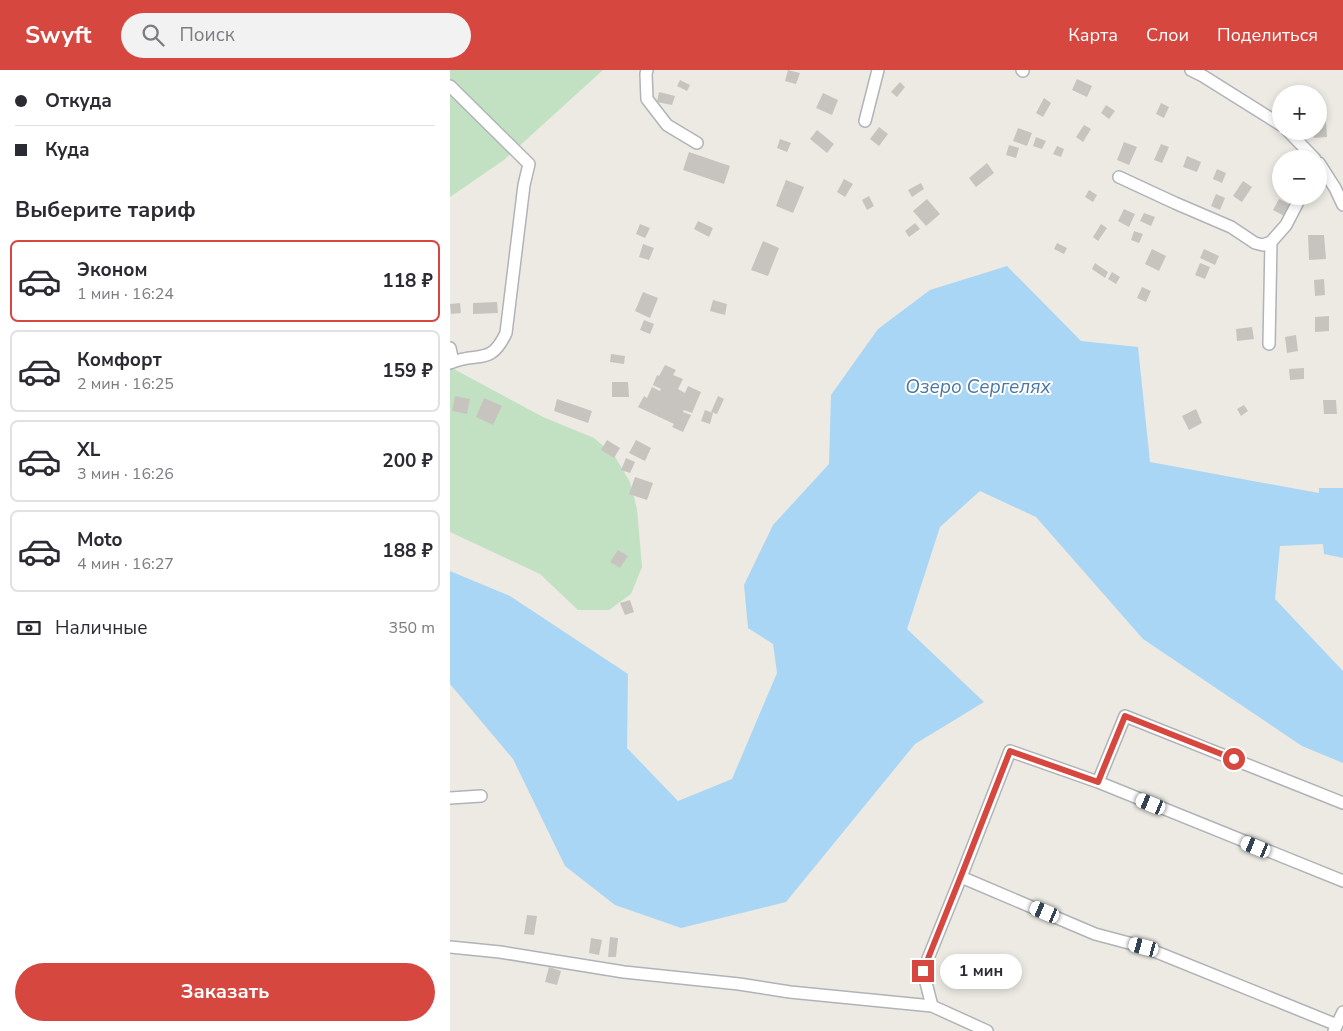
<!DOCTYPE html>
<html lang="ru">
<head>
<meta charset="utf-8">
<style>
	:root { --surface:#fff; --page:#f2f2f3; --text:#2b2b33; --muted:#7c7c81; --line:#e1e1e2; --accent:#d5473f }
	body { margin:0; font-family:"Nunito Sans",sans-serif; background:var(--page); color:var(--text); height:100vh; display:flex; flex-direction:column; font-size:19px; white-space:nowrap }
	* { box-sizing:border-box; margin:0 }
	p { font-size:16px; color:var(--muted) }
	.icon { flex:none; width:28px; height:28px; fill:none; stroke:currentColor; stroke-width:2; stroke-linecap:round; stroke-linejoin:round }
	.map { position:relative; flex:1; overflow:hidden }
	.details { display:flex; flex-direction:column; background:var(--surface); width:450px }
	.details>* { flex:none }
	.guide { display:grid; align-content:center; height:110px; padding:0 15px; background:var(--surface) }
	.tools { position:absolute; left:822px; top:15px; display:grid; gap:10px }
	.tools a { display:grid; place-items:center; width:55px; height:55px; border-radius:50%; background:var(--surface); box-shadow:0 2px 8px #0003; font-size:25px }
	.end { position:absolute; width:22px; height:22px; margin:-11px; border:6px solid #d5473f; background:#fff; box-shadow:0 0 0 2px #fff }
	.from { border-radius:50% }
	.bubble { position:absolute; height:35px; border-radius:18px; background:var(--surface); box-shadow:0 2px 8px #0003; font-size:16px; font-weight:700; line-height:35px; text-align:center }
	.car { position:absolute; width:15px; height:30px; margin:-15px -8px; border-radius:6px; box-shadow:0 0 4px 1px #0007; background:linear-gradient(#fff 24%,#345 0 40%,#fff 0 76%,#345 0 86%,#fff 0) }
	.guide b { display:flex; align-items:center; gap:18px; height:48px; font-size:19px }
	.guide b+b { border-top:1px solid var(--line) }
	.guide i { width:12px; height:12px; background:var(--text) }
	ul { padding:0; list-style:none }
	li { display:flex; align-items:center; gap:15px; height:82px; margin:0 10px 8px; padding:0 5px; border:2px solid var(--line); border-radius:8px }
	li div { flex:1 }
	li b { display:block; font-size:19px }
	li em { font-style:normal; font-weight:700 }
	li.active { border-color:var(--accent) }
	li>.icon { width:45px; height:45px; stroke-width:1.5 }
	h2 { padding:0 15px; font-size:22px; line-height:60px }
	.pay { display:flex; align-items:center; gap:12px; height:55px; padding:0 15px; font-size:19px }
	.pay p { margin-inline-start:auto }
	.cta { display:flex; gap:10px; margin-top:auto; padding:10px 15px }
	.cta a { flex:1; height:58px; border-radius:30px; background:var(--accent); color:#fff; font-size:20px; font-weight:700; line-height:58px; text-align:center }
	header { display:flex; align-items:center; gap:30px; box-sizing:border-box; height:70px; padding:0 25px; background:var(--accent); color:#fff }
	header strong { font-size:24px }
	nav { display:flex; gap:28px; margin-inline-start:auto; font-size:18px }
	.search { width:350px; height:45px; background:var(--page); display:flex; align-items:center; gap:12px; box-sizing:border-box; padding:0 18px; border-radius:28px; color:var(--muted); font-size:19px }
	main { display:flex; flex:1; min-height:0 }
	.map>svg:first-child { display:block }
	.green { fill:#c2e1c2 }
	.water { fill:#aad6f5 }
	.building { fill:#c7c4c0 }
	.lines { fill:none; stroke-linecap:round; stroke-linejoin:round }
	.street-casing { stroke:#b0b3b7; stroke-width:14 }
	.street { stroke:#fff; stroke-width:11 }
	.route { stroke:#d5473f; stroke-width:6 }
	.labels { text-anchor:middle; stroke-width:4; stroke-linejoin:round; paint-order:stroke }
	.water-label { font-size:19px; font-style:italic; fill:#4a78a5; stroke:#fff }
</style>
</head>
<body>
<header>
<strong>Swyft</strong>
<div class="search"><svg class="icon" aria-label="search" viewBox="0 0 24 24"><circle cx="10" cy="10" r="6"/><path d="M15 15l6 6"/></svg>Поиск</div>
<nav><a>Карта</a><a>Слои</a><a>Поделиться</a></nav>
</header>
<main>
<section class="details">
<div class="guide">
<b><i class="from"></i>Откуда</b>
<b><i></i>Куда</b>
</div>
<h2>Выберите тариф</h2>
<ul>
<li class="active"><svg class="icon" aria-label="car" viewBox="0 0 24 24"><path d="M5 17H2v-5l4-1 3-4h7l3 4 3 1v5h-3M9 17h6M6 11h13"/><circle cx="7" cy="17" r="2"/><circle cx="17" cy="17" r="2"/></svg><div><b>Эконом</b><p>1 мин · 16:24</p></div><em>118 ₽</em></li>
<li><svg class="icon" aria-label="car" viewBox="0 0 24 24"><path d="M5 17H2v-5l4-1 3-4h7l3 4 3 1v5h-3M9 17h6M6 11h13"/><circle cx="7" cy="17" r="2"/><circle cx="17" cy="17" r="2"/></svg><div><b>Комфорт</b><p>2 мин · 16:25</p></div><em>159 ₽</em></li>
<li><svg class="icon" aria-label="car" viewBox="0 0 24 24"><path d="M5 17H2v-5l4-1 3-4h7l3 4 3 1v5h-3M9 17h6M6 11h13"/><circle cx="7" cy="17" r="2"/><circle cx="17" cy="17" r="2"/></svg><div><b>XL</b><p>3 мин · 16:26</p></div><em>200 ₽</em></li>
<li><svg class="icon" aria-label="car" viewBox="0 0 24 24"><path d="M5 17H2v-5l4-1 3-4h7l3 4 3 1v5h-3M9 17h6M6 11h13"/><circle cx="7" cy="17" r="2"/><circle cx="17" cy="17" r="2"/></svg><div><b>Moto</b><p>4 мин · 16:27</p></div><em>188 ₽</em></li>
</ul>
<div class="pay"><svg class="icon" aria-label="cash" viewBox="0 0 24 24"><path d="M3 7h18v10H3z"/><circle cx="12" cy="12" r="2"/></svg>Наличные<p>350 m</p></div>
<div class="cta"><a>Заказать</a></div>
</section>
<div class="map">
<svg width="893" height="961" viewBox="0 0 893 961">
	<rect width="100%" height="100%" fill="#eceae3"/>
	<path class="green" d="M0,0H153L54,90L0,127Z
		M0,297L93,347L144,368L164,385L180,412L187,439L192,497L181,524L159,540H128L90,504L0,462Z"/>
	<path class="water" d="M557,196L631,271L688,277L700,392L869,423V418H893V488L874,484L873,474L830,476L825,529L893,601V693L852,676L693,569L586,447L530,421L490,457L457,559L534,632L465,674L336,832L231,858L165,835L115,796L63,689L0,614V501L60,526L178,604L177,678L228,731L282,709L327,603L323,574L298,558L294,515L323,455L379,394L381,325L428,259L480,220Z"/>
	<path class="building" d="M338,0L350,3L346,14L335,11Z
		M627,9L642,16L637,27L622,20Z
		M230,10L240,15L237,21L227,16Z
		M450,12L455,17L447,27L441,22Z
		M209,22L225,26L222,35L207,32Z
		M373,23L388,30L382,45L366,38Z
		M594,28L601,33L593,47L586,43Z
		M711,33L719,37L714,48L706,44Z
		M656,35L665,41L659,49L651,43Z
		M869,52H876L877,67L864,68V61H869Z
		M634,55L641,59L633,72L626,67Z
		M429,57L438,64L429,76L420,69Z
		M568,58L582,63L577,76L563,71Z
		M367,60L384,74L377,83L360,69Z
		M586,67L596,71L592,79L583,76Z
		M330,69L341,73L337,82L327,78Z
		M674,72L687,77L679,95L667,90Z
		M711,74L719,77L712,93L704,90Z
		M559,75L569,78L566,88L556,85Z
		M607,76L614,79L611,87L603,84Z
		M239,82L280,96L274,114L233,100Z
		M737,86L751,92L747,102L733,97Z
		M537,93L544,103L526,117L519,108Z
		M767,99L776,103L772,113L763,109Z
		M394,109L403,114L395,127L387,122Z
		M336,110L354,117L343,143L326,136Z
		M793,111L802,117L792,132L783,126Z
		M471,113L474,119L462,127L458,120Z
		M639,120L647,125L643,132L635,127Z
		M766,124L775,128L770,140L761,136Z
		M419,126L424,136L417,140L412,130Z
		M477,129L490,144L476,156L463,141Z
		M829,129L842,136L836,147L823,140Z
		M674,139L685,144L679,157L668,151Z
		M694,143L705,147L701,156L690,151Z
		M248,151L263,158L259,167L244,159Z
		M465,153L470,159L459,167L455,161Z
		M190,154L200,158L195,168L186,164Z
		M651,154L657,158L648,171L643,167Z
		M684,161L693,164L689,173L681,170Z
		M858,165H874L876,189L859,190Z
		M313,171L329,178L318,206L301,200Z
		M607,173L617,178L614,184L604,179Z
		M193,174L204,178L199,190L189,187Z
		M702,179L716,186L709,201L695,194Z
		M754,179L769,186L765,195L750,188Z
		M645,193L658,202L655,208L642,199Z
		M750,193L760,197L755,209L745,205Z
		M662,202L670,207L666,214L658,209Z
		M874,209L875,225L865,226L864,210Z
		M692,217L701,221L696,232L687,228Z
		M193,222L208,228L200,248L185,241Z
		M263,230L277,234L275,245L260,241Z
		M47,232L48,243L23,244V233Z
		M10,233L11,243L1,244L0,234Z
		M879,246V261L865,262V247Z
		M194,250L204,254L200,264L190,260Z
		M802,257L804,269L787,271L786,259Z
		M846,265L848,281L837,283L835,267Z
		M161,284L175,286L174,294L160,292Z
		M215,295L226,300L223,305L233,309L228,319L235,323L238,316L251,322L242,343L234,340L233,342L241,345L233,362L222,357L224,354L188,337L194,326L197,328L202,317L210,321L211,319L203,315L207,305L209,306Z
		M854,298V309L840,310L839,299Z
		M162,312H178L179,327H162Z
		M5,326L20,329L17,344L2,341Z
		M268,326L274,329L267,344L261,342Z
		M34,328L52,336L43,355L26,347Z
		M107,329L142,341L138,353L104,341Z
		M873,330H886L887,344H874Z
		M794,335L798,341L791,346L787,339Z
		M746,339L752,353L739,360L732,346Z
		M255,340L263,343L260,354L251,351Z
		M157,370L170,378L164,388L151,380Z
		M186,370L201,378L195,391L179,383Z
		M176,388L185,392L180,403L171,400Z
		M185,407L203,413L197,430L179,424Z
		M168,480L178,486L170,498L160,492Z
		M180,530L184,542L175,545L170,533Z
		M77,845L87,846L84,865L74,864Z
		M160,867L168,868L166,887H158Z
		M141,868L152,870L149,885L139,883Z
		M99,897L111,901L107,915L95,912Z"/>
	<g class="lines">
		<defs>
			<path id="street" d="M197,0L196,4L197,29L217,55L247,73
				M572,0L573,1
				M741,0L753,6L831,55
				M0,16L79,94L74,115L56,263C40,297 28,281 0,293
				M415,51L428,0
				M838,61L865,89
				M869,93L885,118L893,135
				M669,107L725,133L781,157L805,173L813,175L821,172
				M819,274L821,172L836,155L851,126
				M0,278L3,292
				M648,712L675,646L893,733
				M0,728L31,726
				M511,807L645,864L694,877L887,955
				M0,877L50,882L174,902L289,914L340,922L482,936L537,961
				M482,936L473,901L511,807L560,681L648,712L893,811
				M884,961L893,942"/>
		</defs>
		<use href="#street" class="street-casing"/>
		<use href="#street" class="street"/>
	</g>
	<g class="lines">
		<path class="route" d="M473,901L511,806L560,681L648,712L675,646L784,689"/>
	</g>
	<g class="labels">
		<g class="water-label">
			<text x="528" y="323">Озеро Сергелях</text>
		</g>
	</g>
</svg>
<div class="tools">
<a>+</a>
<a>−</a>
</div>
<i class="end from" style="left:784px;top:689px"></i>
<i class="end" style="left:473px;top:901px"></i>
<div class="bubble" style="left:490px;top:884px;width:82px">1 мин</div>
<i class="car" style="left:701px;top:734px;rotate:292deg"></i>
<i class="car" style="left:806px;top:777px;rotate:292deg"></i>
<i class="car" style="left:595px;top:842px;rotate:293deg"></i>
<i class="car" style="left:694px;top:877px;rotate:285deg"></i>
</div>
</main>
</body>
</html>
